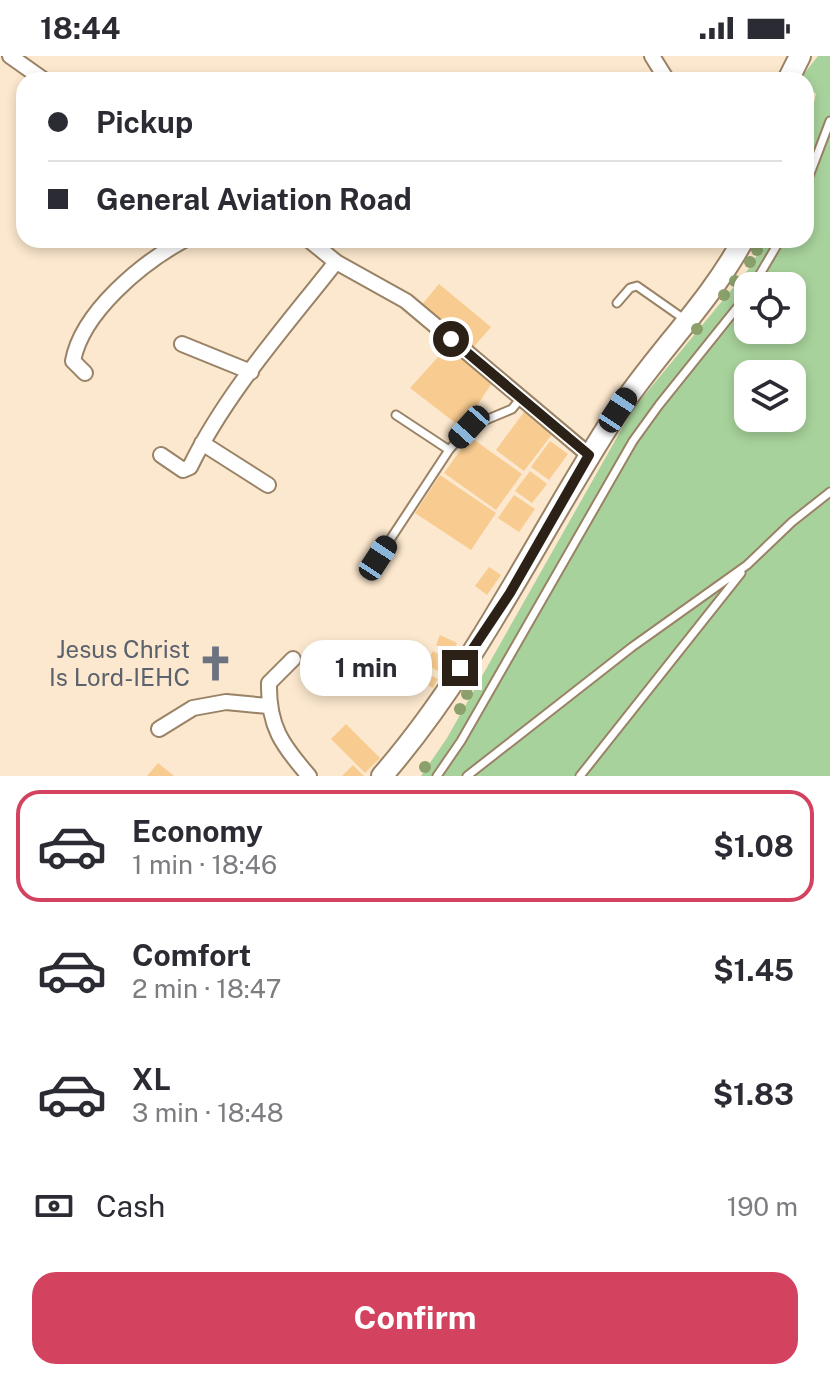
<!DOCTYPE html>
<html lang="en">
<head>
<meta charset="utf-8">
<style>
	:root { --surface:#fff; --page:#f7f7f7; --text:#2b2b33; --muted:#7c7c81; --line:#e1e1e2; --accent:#d34360 }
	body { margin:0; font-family:"Public Sans",sans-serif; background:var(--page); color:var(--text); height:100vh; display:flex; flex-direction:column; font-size:30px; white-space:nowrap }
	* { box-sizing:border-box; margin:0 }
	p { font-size:26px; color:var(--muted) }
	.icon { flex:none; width:44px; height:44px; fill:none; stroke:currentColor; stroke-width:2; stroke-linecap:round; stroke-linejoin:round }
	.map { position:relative; height:720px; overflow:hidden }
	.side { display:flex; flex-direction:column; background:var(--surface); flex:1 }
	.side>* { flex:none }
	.banner { position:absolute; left:16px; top:16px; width:798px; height:176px; border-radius:24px; box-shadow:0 4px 12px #0003; display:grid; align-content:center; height:176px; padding:0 32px; background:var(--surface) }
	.fabs { position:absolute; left:734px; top:216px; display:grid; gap:16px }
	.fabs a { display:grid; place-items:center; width:72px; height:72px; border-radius:16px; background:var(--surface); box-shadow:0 4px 12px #0003; font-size:40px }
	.end { position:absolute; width:36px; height:36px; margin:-18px; border:10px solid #2b2116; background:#fff; box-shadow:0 0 0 4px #fff }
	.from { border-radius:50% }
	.bubble { position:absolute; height:56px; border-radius:24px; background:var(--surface); box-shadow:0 4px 12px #0003; font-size:26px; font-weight:700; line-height:56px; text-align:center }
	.car { position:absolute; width:24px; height:48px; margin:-24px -12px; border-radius:10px; box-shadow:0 0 6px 2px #0007; background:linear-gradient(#222 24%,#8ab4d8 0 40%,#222 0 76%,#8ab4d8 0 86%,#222 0) }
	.banner b { display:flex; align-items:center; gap:28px; height:76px; font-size:30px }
	.banner b+b { border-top:2px solid var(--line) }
	.banner i { width:20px; height:20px; background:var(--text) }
	ul { padding:14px 0 0; list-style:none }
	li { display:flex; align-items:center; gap:24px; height:112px; margin:0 16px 12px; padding:0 16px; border:4px solid transparent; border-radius:24px }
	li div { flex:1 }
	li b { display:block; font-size:30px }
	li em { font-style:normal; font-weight:700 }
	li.selected { border-color:var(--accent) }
	li>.icon { width:72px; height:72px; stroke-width:1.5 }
	.pay { display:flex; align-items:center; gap:20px; height:88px; padding:0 32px; font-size:30px }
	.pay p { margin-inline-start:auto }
	.button { display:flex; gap:16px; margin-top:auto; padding:16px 32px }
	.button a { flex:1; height:92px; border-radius:24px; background:var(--accent); color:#fff; font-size:32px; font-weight:700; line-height:92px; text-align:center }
	.status { display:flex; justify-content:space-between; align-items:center; height:56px; padding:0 40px; background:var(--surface); direction:ltr }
	.status svg { height:22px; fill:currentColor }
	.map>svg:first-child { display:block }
	.green { fill:#a8d29b; fill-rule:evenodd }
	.building { fill:#f8cb90 }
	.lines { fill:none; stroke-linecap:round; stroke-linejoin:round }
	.service-casing { stroke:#998265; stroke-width:11 }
	.minor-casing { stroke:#998265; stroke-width:18 }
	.secondary-casing { stroke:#998265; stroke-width:24 }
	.service { stroke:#fff; stroke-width:7 }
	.minor { stroke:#fff; stroke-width:14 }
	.secondary { stroke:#fff; stroke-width:20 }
	.tree { fill:#8ba06b }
	.route { stroke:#2b2116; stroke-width:10 }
	.labels { text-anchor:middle; stroke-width:6; stroke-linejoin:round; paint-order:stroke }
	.worship-label { font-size:24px; fill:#5b616d; stroke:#fce8ce; text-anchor:end }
</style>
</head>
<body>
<div class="status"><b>18:44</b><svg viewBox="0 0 49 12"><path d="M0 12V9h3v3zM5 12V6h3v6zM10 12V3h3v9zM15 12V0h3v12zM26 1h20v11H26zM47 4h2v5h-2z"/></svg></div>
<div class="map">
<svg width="830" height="720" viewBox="0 0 830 720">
	<rect width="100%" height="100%" fill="#fce8ce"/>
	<path class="green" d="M818,0H830V720H421L447,682L633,353L751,210L765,184H806V82L816,38L806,30V24H799ZM748,230H792V274H748ZM748,318H792V362H748Z"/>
	<path class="building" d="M439,228L491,271L471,294L420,251Z
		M448,290L492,327L462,372L410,332Z
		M524,356L553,377L524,415L496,394Z
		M470,381L522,418L496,454L444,417Z
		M550,385L568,398L549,424L531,411Z
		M530,415L547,428L532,447L515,435Z
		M440,419L496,457L471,494L415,457Z
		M514,439L535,453L519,476L498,462Z
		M489,511L501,519L487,539L475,530Z
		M440,579L457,587L452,597L436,589Z
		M433,595L449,604L441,617L426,608Z
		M422,615L438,623L433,632L418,624Z
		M346,668L380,702L365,717L331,683Z
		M158,707L174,720H147Z
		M353,709L364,720H342Z"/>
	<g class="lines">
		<defs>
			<path id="service" d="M806,128L830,65
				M753,230L780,184
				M617,247L630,232L637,230L687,265
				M396,359L449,394
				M378,502L449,394L469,371L512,353L521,342
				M437,720L461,685L633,385L659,349L748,238
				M467,720L632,591L747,509L792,466L830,436
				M580,720L741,517"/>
			<path id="minor" d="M10,0L44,24
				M652,0L667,24
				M309,184L336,206L406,245L589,399
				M182,288L251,316
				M85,317L73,305C82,256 142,207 184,184
				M202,387L268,429
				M161,399L183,414L190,411C226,337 285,271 336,206
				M293,603L269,627C268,670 282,689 309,720
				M159,673L193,652L226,646L268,650"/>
			<path id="secondary" d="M788,24L800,0
				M382,720C476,612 537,480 614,361C654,299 708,249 743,184"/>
		</defs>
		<use href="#service" class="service-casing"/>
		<use href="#minor" class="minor-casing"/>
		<use href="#secondary" class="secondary-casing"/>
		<use href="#service" class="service"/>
		<use href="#minor" class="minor"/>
		<use href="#secondary" class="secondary"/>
	</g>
	<g class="tree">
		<circle cx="757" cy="194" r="6"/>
		<circle cx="750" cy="206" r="6"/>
		<circle cx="735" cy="225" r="6"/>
		<circle cx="724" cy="239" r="6"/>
		<circle cx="697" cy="273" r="6"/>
		<circle cx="467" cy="638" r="6"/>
		<circle cx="460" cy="653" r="6"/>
		<circle cx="425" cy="711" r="6"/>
	</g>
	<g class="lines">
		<path class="route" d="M451,283L589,399L510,537L460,612"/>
	</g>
	<defs>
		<symbol id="church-bare" viewBox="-9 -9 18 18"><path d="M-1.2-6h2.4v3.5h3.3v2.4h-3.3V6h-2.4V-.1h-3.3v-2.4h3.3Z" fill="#6b7280" stroke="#fce8ce" stroke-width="2.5" paint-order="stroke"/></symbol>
	</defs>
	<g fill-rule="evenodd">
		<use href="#church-bare" x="190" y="582" width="51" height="51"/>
	</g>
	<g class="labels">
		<g class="worship-label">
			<text x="190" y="602">Jesus Christ<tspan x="190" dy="28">Is Lord-IEHC</tspan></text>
		</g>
	</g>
</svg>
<div class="fabs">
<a><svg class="icon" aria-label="locate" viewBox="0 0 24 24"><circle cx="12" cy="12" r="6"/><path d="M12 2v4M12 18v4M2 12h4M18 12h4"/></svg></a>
<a><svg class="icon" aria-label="layers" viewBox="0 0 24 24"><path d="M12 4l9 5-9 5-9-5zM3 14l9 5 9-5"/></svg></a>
</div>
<i class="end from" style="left:451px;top:283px"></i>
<i class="end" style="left:460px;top:612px"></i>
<div class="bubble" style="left:300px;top:584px;width:132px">1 min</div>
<i class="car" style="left:618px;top:354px;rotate:33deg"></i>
<i class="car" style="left:469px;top:371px;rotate:222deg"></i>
<i class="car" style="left:378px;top:502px;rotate:33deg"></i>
<div class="banner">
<b><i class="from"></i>Pickup</b>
<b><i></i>General Aviation Road</b>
</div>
</div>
<section class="side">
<ul>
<li class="selected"><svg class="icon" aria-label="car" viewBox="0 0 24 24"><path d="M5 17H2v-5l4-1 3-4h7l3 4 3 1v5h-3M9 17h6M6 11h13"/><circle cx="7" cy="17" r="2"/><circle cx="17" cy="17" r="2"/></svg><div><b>Economy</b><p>1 min · 18:46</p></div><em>$1.08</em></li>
<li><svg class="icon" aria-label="car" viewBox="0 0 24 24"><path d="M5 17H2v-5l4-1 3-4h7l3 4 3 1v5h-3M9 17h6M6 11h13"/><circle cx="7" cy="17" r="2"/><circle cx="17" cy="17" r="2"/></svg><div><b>Comfort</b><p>2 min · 18:47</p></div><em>$1.45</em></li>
<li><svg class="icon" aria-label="car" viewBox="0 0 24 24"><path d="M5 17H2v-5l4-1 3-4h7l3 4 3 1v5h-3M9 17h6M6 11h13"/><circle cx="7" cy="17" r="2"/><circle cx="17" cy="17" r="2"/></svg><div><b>XL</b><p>3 min · 18:48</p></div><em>$1.83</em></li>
</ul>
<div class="pay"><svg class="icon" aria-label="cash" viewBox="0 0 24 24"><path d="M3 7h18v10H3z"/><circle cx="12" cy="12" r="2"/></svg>Cash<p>190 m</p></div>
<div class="button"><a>Confirm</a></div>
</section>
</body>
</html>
